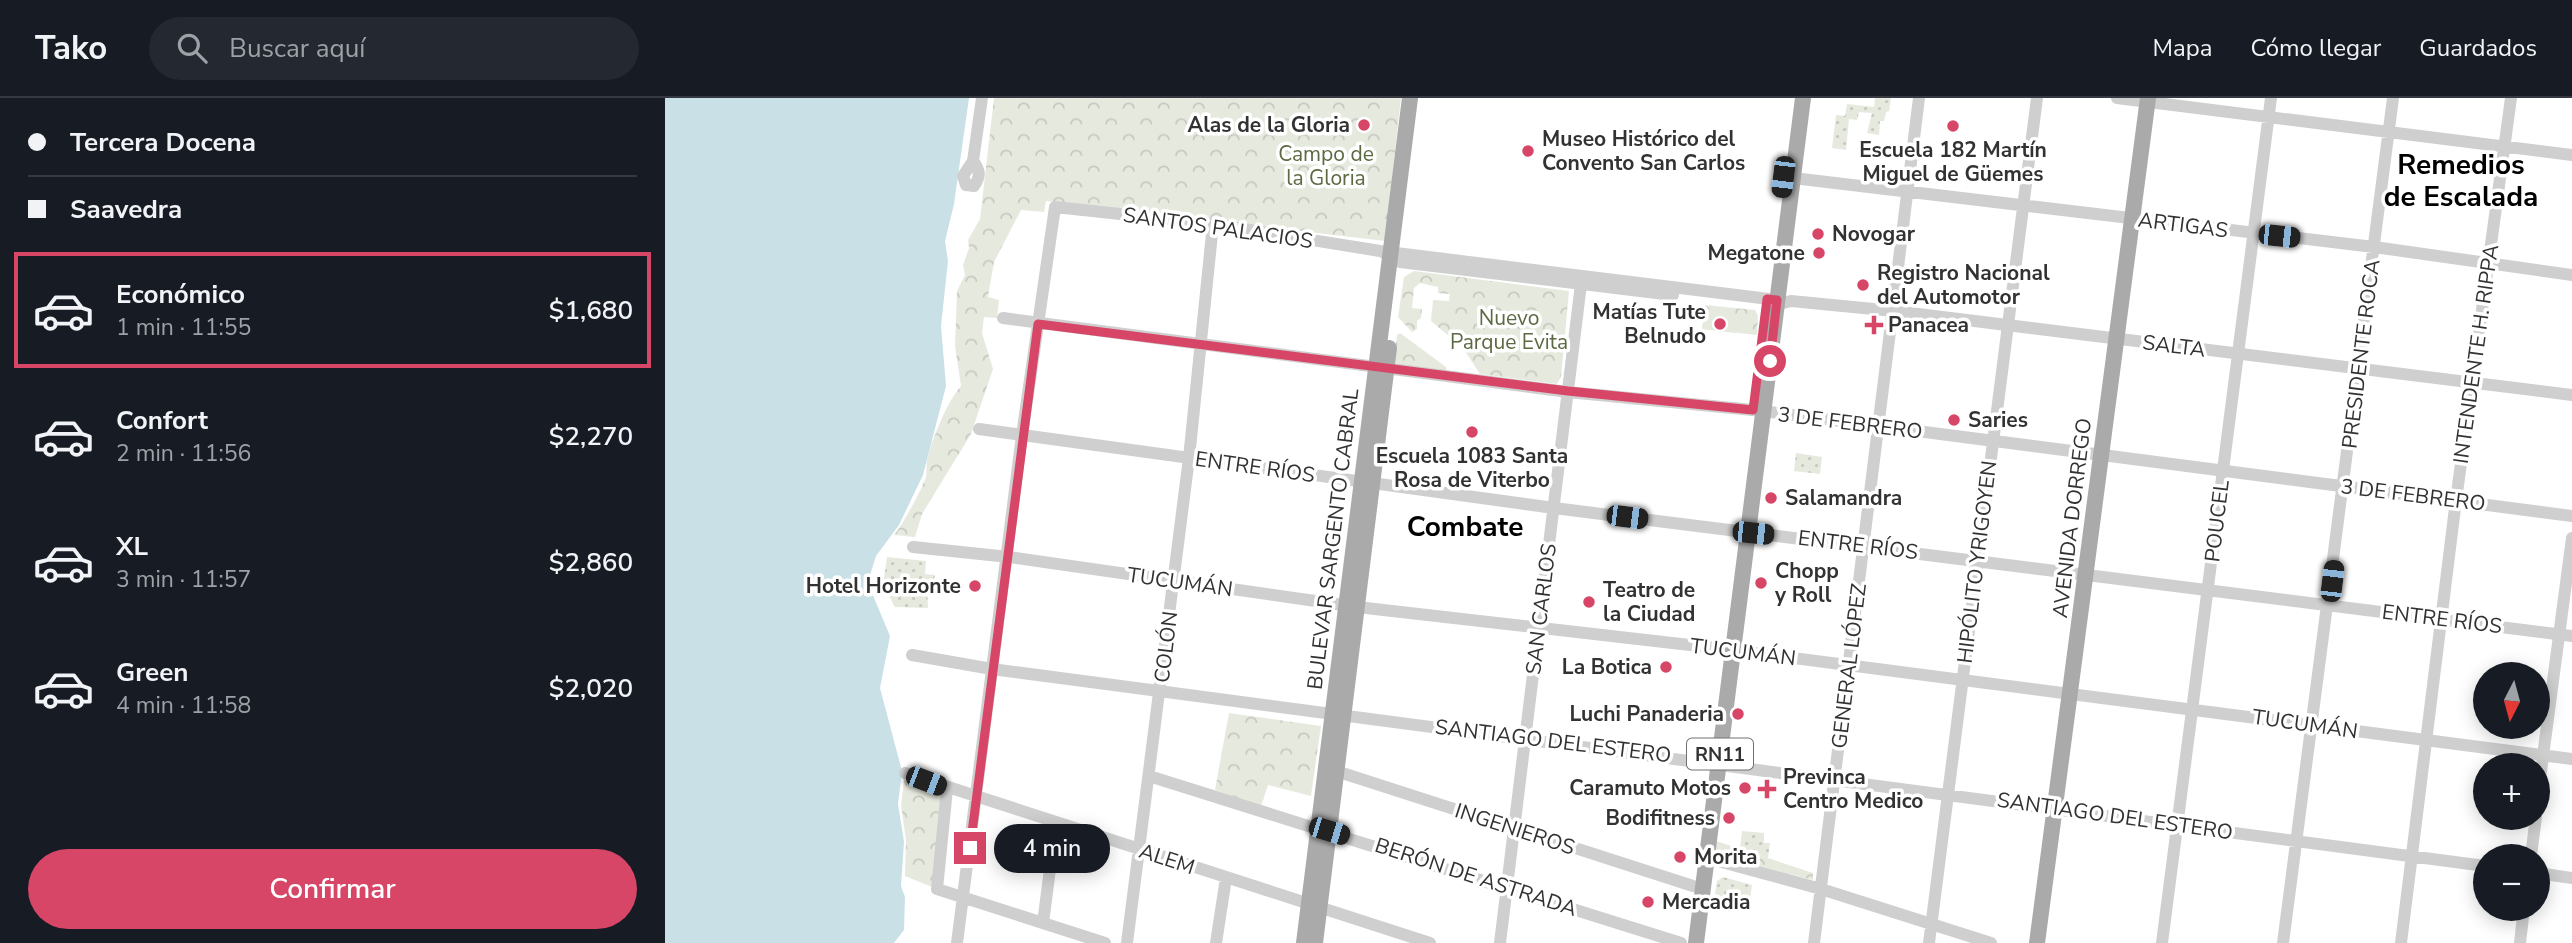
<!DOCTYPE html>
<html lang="es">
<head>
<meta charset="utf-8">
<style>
	:root { --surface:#171b24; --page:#242831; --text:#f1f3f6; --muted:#9ea1a6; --line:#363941; --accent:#d74567 }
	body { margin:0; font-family:"Nunito Sans",sans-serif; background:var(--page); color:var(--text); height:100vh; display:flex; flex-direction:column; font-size:26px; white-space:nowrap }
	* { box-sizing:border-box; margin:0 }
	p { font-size:23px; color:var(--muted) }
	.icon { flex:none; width:38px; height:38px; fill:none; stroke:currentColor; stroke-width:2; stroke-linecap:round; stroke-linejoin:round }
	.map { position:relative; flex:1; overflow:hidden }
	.panel { display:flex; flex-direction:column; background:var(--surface); width:665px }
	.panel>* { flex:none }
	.guide { display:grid; align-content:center; height:154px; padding:0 28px; background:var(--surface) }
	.needle { width:46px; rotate:186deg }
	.fabs { position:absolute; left:1808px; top:564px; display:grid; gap:14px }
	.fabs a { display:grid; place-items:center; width:77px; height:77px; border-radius:50%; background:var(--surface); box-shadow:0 4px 18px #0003; font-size:35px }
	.end { position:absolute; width:32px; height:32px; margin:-16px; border:9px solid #d74567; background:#fff; box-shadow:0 0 0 4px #fff }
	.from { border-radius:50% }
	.bubble { position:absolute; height:49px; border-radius:24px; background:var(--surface); box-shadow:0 4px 18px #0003; font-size:23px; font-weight:600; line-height:49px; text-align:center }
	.car { position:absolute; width:21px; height:42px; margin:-21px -10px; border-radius:9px; box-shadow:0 0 5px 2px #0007; background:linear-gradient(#222 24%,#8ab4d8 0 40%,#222 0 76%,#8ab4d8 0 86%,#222 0) }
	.guide b { display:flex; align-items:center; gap:24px; height:66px; font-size:26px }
	.guide b+b { border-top:2px solid var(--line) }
	.guide i { width:18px; height:18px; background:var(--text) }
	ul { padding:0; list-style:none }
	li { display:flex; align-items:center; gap:21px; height:116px; margin:0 14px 10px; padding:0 14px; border:4px solid transparent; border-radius:0px }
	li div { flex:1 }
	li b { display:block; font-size:26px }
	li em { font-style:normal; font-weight:600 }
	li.selected { border-color:var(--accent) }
	li>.icon { width:63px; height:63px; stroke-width:1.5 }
	.cta { display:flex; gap:14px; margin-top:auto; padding:14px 28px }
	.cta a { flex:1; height:80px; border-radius:42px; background:var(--accent); color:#fff; font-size:28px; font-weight:600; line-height:80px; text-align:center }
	header { display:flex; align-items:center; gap:42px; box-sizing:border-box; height:98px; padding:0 35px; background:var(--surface); border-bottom:2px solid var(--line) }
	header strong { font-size:33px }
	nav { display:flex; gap:38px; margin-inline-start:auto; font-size:24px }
	.search { width:490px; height:63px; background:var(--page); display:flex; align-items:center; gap:18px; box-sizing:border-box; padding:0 24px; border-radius:38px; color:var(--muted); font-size:26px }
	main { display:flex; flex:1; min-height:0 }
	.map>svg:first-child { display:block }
	.grass { fill:url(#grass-dots) }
	.park { fill:url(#park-crowns) }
	.pitch { fill:#e6eade }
	.water { fill:#cae0e7 }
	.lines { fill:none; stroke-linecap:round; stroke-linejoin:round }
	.minor { stroke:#cfcfcf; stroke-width:12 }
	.major { stroke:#aaa; stroke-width:16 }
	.route { stroke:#d74567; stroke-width:9 }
	.poi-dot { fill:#d74567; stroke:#fff; stroke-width:2.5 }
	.labels { text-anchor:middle; stroke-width:7; stroke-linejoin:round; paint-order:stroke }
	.shield { fill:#fff; stroke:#707070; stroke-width:2 }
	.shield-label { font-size:19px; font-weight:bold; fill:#323232 }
	.poi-label { font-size:21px; font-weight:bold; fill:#323232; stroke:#fff; text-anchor:start }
	.park-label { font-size:21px; fill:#5b6a42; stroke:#fff }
	.street-label { font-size:21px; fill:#323232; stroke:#fff }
	.district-label { font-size:28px; font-weight:bold; fill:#000; stroke:#fff }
</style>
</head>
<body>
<header>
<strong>Tako</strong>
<div class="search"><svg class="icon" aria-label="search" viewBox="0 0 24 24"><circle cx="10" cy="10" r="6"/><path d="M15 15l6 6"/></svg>Buscar aquí</div>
<nav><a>Mapa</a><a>Cómo llegar</a><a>Guardados</a></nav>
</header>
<main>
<section class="panel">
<div class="guide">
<b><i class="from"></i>Tercera Docena</b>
<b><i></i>Saavedra</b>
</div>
<ul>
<li class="selected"><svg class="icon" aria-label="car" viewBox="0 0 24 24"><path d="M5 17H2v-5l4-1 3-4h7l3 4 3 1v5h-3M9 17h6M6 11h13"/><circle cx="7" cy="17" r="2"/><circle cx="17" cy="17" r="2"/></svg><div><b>Económico</b><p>1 min · 11:55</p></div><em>$1,680</em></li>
<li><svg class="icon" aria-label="car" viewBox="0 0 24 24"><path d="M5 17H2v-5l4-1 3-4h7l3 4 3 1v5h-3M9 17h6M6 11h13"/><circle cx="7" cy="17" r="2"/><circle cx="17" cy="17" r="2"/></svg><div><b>Confort</b><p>2 min · 11:56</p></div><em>$2,270</em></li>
<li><svg class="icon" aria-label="car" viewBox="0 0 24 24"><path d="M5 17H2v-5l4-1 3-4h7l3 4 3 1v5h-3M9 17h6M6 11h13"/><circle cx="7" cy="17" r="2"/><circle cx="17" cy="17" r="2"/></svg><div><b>XL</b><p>3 min · 11:57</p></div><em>$2,860</em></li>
<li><svg class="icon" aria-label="car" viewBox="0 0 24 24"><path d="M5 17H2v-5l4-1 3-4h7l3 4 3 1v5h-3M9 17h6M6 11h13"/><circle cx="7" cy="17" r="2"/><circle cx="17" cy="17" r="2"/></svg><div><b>Green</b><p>4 min · 11:58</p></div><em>$2,020</em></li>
</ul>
<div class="cta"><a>Confirmar</a></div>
</section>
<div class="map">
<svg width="1907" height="845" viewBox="0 0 1907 845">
	<defs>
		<pattern id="grass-dots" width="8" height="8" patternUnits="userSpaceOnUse" patternTransform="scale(1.75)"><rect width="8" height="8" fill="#e6eade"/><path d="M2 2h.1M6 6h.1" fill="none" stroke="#c6c9bf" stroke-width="1.8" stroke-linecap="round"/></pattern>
		<pattern id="park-crowns" width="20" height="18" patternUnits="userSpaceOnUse" patternTransform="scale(1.75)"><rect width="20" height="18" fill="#e6eade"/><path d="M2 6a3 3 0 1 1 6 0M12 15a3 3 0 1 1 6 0" fill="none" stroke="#c6c9bf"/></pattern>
	</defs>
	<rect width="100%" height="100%" fill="#fff"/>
	<path class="grass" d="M1210,0H1226L1224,13L1221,14L1219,23H1215L1214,37L1202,35L1207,15L1194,14L1192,22L1184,21L1181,52L1167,50L1171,17L1180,18L1182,6L1209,9Z
		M1131,355L1157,359L1155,376L1129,373Z
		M222,459L261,463L260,476L270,477L268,489H262L263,510L230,509L218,487Z
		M1077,733L1099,735V745H1105L1103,760L1075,751Z
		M1058,779L1087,787L1084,808L1050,796L1052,783Z"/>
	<path class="park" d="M329,0H736L720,143L381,103L379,114L356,112L329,164L323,199L334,202L332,220L319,219L317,235L328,271L306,336L257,416L250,439L229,437C237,428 257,391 261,379C262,374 261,368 262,363C266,343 283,302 296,288L290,248L292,193L300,177L298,167L304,150L303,142L315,121Z
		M749,173L904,193L896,279L892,286L815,276L798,250L766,223L768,202L784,203L785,196L773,195V189L755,185L749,190L747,210L757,211L756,220L752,223V231L747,234L733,219L739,179Z
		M1040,207L1090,212L1093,218L1092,237L1037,231Z
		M735,235L781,269L782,273L735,268L729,263L732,237Z
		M564,615L656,628L646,698L603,687L596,708L550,692Z
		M240,675L282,691L272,791L240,778L241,742L236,708Z
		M1048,742L1148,775V782L1051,757Z"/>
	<path class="pitch" d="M1040,210L1066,214L1073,222L1071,235L1037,231Z"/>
	<path class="water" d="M0,0H304L289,106L280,143L283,163L276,228L281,288L258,377L234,427L211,458L206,474L207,495L225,538L215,590L237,673L233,706L239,744L236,788L240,799L239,832L229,845H0Z"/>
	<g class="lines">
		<path class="minor" d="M1452,0L1907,57
			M308,63C315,72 316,78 309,88L301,87L298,78L308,63L317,0
			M1128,80L1709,149L1907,177
			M719,155L735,164L1008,197
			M1106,208L1126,203L1229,213L1907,297
			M338,220L903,294L1098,313L1907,418
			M314,331L889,410L1907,538
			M248,449L344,459L692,509L1051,550L1907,661
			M247,557L327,571L1820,768
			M671,673L1028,788
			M240,675L765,845
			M484,678L1016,845
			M282,691L272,791L440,845
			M1872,703L1907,440
			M1866,758L1871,719
			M1042,760L1156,791L1326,845
			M1872,775L1907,780
			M378,825L391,725
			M292,845L357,337L390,109L548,126L715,153L1112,202
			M462,845L524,360L548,126
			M551,845L561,780
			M835,845L917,178
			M1149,845L1254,0
			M1264,845L1372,0
			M1497,845L1606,0
			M1618,845L1728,0
			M1736,845L1791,402L1846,0
			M1855,845L1859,810"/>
		<path class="major" d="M639,845L745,0
			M650,845L724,250
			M1031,845L1138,0
			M1372,845L1483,0"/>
	</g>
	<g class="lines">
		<path class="route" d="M305,750L373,226L903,293L1088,312L1102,201L1112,202L1105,263"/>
	</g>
	<g class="poi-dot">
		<circle cx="699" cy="27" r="7"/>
		<circle cx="1288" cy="28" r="7"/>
		<circle cx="863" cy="53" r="7"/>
		<circle cx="1153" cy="136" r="7"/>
		<circle cx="1154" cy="155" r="7"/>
		<circle cx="1198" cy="187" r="7"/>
		<circle cx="1055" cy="226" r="7"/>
		<path d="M1205.5 216.5h7v7h7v7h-7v7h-7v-7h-7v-7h7z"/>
		<circle cx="1289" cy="322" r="7"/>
		<circle cx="807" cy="334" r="7"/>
		<circle cx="1106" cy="400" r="7"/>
		<circle cx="1096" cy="485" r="7"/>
		<circle cx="310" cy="488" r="7"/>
		<circle cx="924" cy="504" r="7"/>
		<circle cx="1001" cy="569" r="7"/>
		<circle cx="1073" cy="616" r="7"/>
		<circle cx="1080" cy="690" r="7"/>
		<path d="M1098.5 680.5h7v7h7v7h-7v7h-7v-7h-7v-7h7z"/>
		<circle cx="1064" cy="720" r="7"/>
		<circle cx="1015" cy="759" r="7"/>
		<circle cx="983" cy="804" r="7"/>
	</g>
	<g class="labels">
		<rect class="shield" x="1022" y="640.5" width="66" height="31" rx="5"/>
		<g class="shield-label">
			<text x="1055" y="663">RN11</text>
		</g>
		<g class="poi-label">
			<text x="685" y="34" text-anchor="end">Alas de la Gloria</text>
			<text x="877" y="48">Museo Histórico del<tspan x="877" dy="24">Convento San Carlos</tspan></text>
			<text x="1288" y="59" text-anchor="middle">Escuela 182 Martín<tspan x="1288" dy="24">Miguel de Güemes</tspan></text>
			<text x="1167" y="143">Novogar</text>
			<text x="1140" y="162" text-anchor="end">Megatone</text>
			<text x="1212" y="182">Registro Nacional<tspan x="1212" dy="24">del Automotor</tspan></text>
			<text x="1041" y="221" text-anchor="end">Matías Tute<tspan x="1041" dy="24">Belnudo</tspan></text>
			<text x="1223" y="234">Panacea</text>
			<text x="1303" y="329">Saries</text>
			<text x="807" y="365" text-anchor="middle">Escuela 1083 Santa<tspan x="807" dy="24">Rosa de Viterbo</tspan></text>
			<text x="1120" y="407">Salamandra</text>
			<text x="1110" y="480">Chopp<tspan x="1110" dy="24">y Roll</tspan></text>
			<text x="296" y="495" text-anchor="end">Hotel Horizonte</text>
			<text x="938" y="499">Teatro de<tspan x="938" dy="24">la Ciudad</tspan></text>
			<text x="987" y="576" text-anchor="end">La Botica</text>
			<text x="1059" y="623" text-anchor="end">Luchi Panaderia</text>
			<text x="1118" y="686">Previnca<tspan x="1118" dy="24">Centro Medico</tspan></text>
			<text x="1066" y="697" text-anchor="end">Caramuto Motos</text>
			<text x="1050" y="727" text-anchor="end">Bodifitness</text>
			<text x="1029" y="766">Morita</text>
			<text x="997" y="811">Mercadia</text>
		</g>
		<g class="park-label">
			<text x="661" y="63">Campo de<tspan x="661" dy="24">la Gloria</tspan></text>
			<text x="844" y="227">Nuevo<tspan x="844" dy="24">Parque Evita</tspan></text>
		</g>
		<g class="street-label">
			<text transform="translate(1518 127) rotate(7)" y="7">ARTIGAS</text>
			<text transform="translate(553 130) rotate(8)" y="7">SANTOS PALACIOS</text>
			<text transform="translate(1509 248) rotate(7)" y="7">SALTA</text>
			<text transform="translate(1696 256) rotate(-83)" y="7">PRESIDENTE ROCA</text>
			<text transform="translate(1811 256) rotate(-82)" y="7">INTENDENTE H. RIPPA</text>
			<text transform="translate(1185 325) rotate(7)" y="7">3 DE FEBRERO</text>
			<text transform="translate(590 369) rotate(8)" y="7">ENTRE RÍOS</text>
			<text transform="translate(1748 397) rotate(7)" y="7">3 DE FEBRERO</text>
			<text transform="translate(1407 420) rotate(-83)" y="7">AVENIDA DORREGO</text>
			<text transform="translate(1552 423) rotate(-83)" y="7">POUCEL</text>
			<text transform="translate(668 441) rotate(-83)" y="7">BULEVAR SARGENTO CABRAL</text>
			<text transform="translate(1193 447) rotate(7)" y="7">ENTRE RÍOS</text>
			<text transform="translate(1312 464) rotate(-83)" y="7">HIPÓLITO YRIGOYEN</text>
			<text transform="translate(515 484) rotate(8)" y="7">TUCUMÁN</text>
			<text transform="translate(876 511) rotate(-83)" y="7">SAN CARLOS</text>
			<text transform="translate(1777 521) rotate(7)" y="7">ENTRE RÍOS</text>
			<text transform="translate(501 549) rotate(-83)" y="7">COLÓN</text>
			<text transform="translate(1078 554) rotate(7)" y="7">TUCUMÁN</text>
			<text transform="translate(1184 568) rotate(-83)" y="7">GENERAL LÓPEZ</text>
			<text transform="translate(1640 626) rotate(8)" y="7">TUCUMÁN</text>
			<text transform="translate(888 643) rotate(7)" y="7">SANTIAGO DEL ESTERO</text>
			<text transform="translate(1450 718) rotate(8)" y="7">SANTIAGO DEL ESTERO</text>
			<text transform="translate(850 731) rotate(18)" y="7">INGENIEROS</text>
			<text transform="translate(502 761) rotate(18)" y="7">ALEM</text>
			<text transform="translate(811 779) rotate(18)" y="7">BERÓN DE ASTRADA</text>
		</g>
		<g class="district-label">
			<text x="1796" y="76">Remedios<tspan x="1796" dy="32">de Escalada</tspan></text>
			<text x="800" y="438">Combate</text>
		</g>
	</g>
</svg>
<div class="fabs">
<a><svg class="needle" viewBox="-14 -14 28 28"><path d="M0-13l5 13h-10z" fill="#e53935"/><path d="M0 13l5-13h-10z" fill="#9ea1a6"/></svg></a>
<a>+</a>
<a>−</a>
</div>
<i class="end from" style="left:1105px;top:263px"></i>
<i class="end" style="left:305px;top:750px"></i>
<div class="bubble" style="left:329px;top:726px;width:116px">4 min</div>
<i class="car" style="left:1118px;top:79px;rotate:187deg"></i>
<i class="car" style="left:1614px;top:138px;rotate:96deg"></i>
<i class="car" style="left:962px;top:419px;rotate:97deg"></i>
<i class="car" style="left:1088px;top:435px;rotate:96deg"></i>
<i class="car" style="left:1667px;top:483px;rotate:7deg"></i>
<i class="car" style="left:261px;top:683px;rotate:111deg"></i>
<i class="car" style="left:664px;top:733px;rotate:107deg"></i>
</div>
</main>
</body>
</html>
